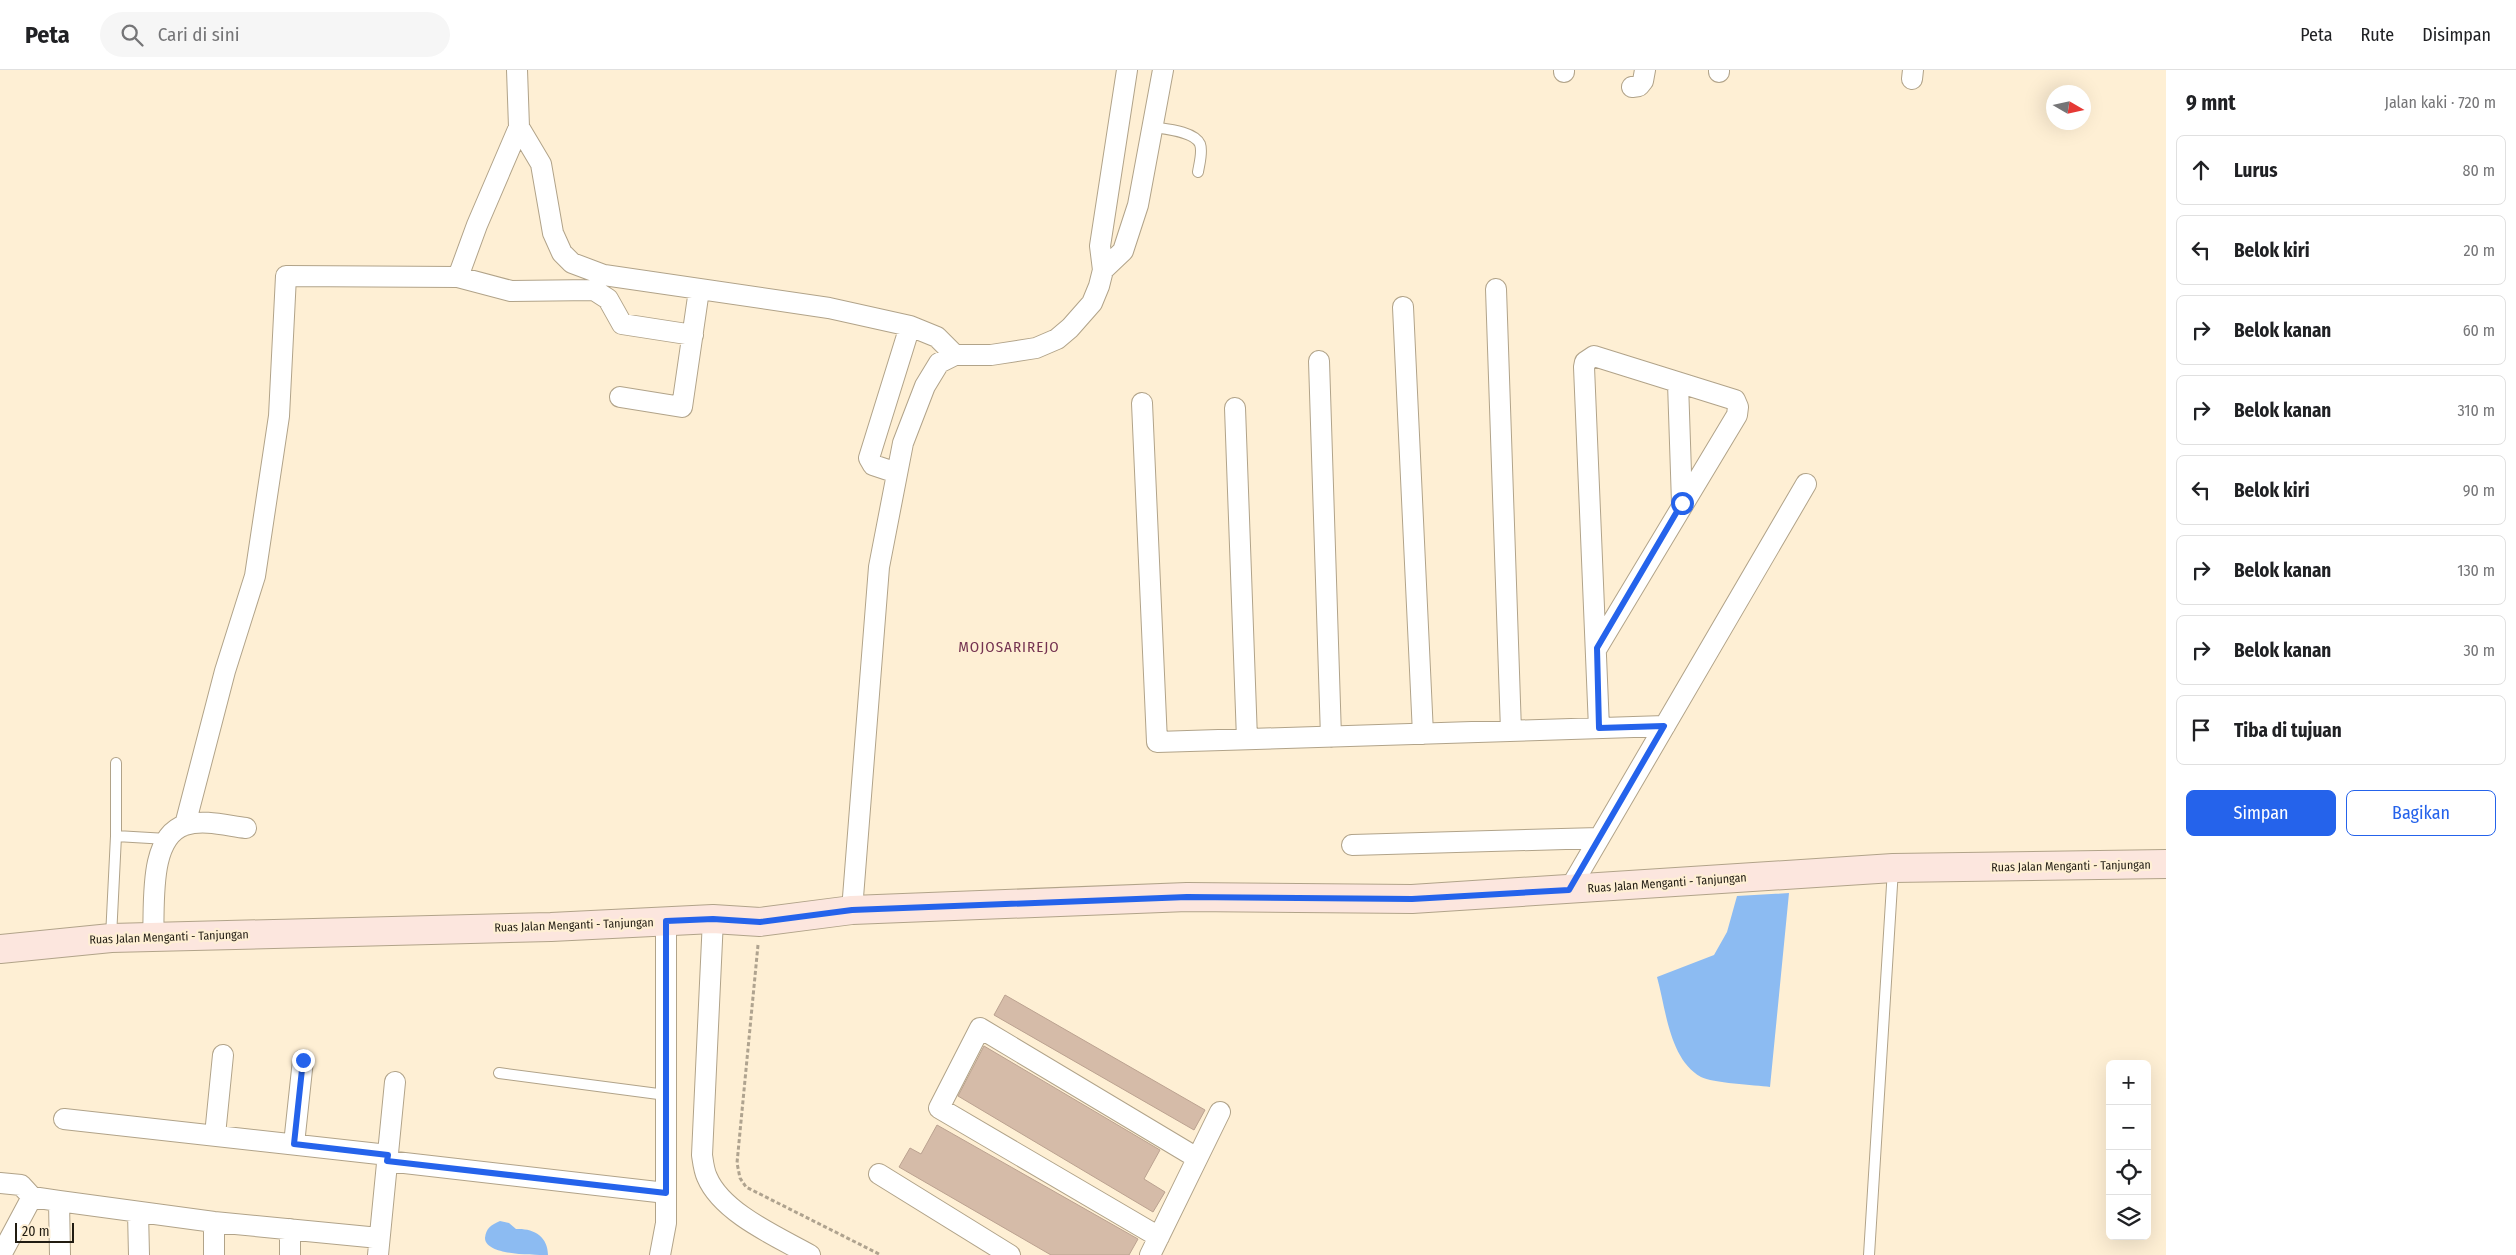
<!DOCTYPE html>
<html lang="id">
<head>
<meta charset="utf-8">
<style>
	:root { --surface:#fff; --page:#f6f6f6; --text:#202124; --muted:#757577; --line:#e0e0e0; --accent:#2563eb }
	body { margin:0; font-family:"Fira Sans Condensed",sans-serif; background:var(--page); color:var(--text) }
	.controls { position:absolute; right:15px; bottom:15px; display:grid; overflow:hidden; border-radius:8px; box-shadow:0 5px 20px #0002 }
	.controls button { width:45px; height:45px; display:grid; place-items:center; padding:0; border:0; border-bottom:1px solid var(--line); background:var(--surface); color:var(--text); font:25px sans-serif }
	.compass { position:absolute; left:2046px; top:15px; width:45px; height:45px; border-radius:50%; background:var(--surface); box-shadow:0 5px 20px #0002; rotate:99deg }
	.scale { position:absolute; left:15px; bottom:12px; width:59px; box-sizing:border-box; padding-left:5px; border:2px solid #211c12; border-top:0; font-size:14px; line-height:18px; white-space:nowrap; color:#211c12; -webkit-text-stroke:4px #feefd4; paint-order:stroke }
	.stop { position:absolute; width:15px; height:15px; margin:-11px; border:4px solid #2563eb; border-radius:50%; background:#fff }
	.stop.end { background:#2563eb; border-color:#fff; box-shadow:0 1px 5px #0008 }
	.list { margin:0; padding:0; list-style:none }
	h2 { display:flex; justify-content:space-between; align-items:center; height:65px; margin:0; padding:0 20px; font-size:21px }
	h2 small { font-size:16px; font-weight:400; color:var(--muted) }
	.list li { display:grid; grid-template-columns:32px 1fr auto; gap:15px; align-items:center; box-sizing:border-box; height:70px; margin:0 10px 10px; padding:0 10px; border:1px solid var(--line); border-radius:8px }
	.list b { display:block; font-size:19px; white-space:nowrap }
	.list em { font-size:16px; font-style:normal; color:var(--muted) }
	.actions { display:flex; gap:10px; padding:15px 20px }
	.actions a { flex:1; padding:11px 0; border:1px solid var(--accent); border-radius:8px; text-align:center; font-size:18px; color:var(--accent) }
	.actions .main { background:var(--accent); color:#fff }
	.icon { flex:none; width:28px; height:28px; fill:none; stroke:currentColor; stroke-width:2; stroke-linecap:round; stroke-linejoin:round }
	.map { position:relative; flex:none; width:2166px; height:1185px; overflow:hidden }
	header { display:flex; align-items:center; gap:30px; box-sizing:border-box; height:70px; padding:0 25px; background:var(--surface); border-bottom:1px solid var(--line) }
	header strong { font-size:24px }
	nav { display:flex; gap:28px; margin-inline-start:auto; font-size:18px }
	.search { width:350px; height:45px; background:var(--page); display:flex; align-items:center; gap:12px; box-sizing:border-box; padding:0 18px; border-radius:28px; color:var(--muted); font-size:19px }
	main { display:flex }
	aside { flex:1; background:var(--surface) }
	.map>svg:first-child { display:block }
	.water { fill:#8cbbf2 }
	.building { fill:#d5bba8; stroke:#bba290 }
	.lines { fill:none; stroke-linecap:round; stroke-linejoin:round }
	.lane-casing { stroke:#b1a389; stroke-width:12 }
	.street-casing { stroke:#b1a389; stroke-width:22 }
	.secondary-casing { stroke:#b1a389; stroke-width:30 }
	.path { stroke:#afa38f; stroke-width:3; stroke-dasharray:4 2.5; stroke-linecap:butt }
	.lane { stroke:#fff; stroke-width:10 }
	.street { stroke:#fff; stroke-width:20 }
	.secondary { stroke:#fce6de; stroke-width:28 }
	.route { stroke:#2563eb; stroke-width:6 }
	.labels { text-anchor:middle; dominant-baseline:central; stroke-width:4.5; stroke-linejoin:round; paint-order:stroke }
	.street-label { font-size:12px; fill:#211c12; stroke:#feefd4 }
	.quarter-label { font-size:15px; letter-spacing:1px; fill:#743250; stroke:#feefd4 }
</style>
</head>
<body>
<header>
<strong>Peta</strong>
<div class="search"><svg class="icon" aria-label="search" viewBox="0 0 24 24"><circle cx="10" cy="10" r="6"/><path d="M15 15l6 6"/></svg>Cari di sini</div>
<nav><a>Peta</a><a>Rute</a><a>Disimpan</a></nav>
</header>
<main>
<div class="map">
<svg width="2166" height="1185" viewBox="0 0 2166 1185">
	<rect width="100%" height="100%" fill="#feefd4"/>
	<path class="water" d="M1789,823l-19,194c-15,-2 -58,-4 -69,-10 -32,-18 -35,-68 -44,-100l57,-22 13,-23 10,-36z
		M500,1151l9,2 7,6c17,-1 32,7 32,26 -17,0 -63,0 -63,-17 1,-10 6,-13 15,-17z"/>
	<path class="building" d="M1005,925l200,115 -11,20 -200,-115z
		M984,976l176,104 -16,29 21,13 -12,20 -195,-116z
		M937,1055l201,114 -9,16h-78l-152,-88 11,-19 11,6z"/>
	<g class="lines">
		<g class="lane-casing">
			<path id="lane" d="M1153,57c12,2 41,4 47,17 3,8 -1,21 -2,28
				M116,766l51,3
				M111,867l5,-101v-73
				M499,1003l167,22
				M1869,1185l24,-386"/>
		</g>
		<g class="street-casing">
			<path id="street" d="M517,0l2,57 22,37 12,69 9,20 10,10 32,12 225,33 81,18 27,11 18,18
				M1564,2v-2
				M1719,2v-2
				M1912,9l1,-9
				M1632,17l7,-1 4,-5 2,-11
				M1103,200l20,-19 15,-46 25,-135
				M458,207l53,14 83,-1 14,9 14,25 71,11
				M1496,219l15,442
				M1403,237l20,427
				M1319,291l12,376
				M1678,313l4,120
				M620,327l62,10 17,-117
				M1142,333l15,339 508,-16
				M1235,338l12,331
				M897,403l-24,-8 -4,-7 41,-132
				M1597,578l140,-233 1,-8 -3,-7 -141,-44 -9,6 -1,5 15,361
				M185,755l40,-154 30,-95 24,-160 7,-140 172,1 19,-52 42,-98
				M1352,775l247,-7
				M1569,820l237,-406
				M852,840l27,-343 24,-124 22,-57 14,-23 16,-8h36l45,-7 21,-9 13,-11 22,-25 7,-17 4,-16 -3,-24 27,-176
				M713,849l-11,236c1,7 2,16 5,22 15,36 71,60 103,78
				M153,866c2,-31 -5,-99 32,-111 19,-6 43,1 61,3
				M64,1049l324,36
				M215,1065l8,-80
				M294,1074l9,-84
				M387,1091l279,32
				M879,1104l131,81
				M0,1113l21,2 11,12 27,4 155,21 165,16
				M59,1131l1,54
				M138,1142l1,43
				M1159,1167l-220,-129 41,-80 217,130
				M1,1185l31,-58
				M214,1185v-33
				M290,1185v-26
				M378,1185l17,-173
				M660,1185l6,-32v-302
				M1150,1185l70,-143"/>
		</g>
		<g class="secondary-casing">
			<path id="secondary" d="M0,879l111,-11 440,-11 162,-8 47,3 92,-12 335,-13 225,2 481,-31 273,-4"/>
		</g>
		<path class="path" d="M758,875l-21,218 3,15 6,9 135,68"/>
		<use href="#lane" class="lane"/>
		<use href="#street" class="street"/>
		<use href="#secondary" class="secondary"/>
	</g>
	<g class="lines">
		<path class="route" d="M303,990l-9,84 94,11 -1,6 279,32v-272l47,-2 47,3 92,-12 335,-13 225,2 157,-9 95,-164 -65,2 -2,-80 85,-145"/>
	</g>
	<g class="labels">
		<g class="street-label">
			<text transform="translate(2071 796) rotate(-1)">Ruas Jalan Menganti - Tanjungan</text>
			<text transform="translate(1667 813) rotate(-4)">Ruas Jalan Menganti - Tanjungan</text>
			<text transform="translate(574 855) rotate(-2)">Ruas Jalan Menganti - Tanjungan</text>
			<text transform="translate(169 867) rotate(-2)">Ruas Jalan Menganti - Tanjungan</text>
		</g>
		<g class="quarter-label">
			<text x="1009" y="577">MOJOSARIREJO</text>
		</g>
	</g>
</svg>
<div class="controls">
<button>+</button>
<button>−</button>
<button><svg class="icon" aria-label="locate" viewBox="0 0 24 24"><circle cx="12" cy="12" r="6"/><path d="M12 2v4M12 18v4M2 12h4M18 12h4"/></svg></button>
<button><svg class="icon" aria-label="layers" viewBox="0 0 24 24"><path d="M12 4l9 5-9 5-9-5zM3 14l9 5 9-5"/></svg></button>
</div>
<svg class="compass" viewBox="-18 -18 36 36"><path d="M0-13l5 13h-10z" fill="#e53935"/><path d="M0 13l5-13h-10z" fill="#757577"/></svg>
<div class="scale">20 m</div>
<div class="stop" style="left:1682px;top:433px"></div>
<div class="stop end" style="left:303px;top:990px"></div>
</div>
<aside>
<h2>9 mnt<small>Jalan kaki · 720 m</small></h2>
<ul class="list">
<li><svg class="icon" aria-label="ahead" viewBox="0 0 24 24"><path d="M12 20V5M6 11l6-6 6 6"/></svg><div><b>Lurus</b></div><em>80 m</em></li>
<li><svg class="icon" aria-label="left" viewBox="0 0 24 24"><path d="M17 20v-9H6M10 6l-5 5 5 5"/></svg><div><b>Belok kiri</b></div><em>20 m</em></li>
<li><svg class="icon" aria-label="right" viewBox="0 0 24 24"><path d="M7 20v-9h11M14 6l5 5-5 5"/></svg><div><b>Belok kanan</b></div><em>60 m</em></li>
<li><svg class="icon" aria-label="right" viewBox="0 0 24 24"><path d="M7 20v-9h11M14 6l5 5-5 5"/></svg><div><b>Belok kanan</b></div><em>310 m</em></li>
<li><svg class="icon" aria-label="left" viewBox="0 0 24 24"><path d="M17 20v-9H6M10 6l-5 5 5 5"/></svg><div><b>Belok kiri</b></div><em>90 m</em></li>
<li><svg class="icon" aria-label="right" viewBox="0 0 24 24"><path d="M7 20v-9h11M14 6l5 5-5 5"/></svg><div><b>Belok kanan</b></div><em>130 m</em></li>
<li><svg class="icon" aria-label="right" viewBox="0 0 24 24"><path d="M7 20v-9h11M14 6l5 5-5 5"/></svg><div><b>Belok kanan</b></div><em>30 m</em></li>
<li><svg class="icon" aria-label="arrive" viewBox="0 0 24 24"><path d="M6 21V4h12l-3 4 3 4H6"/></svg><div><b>Tiba di tujuan</b></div></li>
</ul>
<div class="actions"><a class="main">Simpan</a><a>Bagikan</a></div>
</aside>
</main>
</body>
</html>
